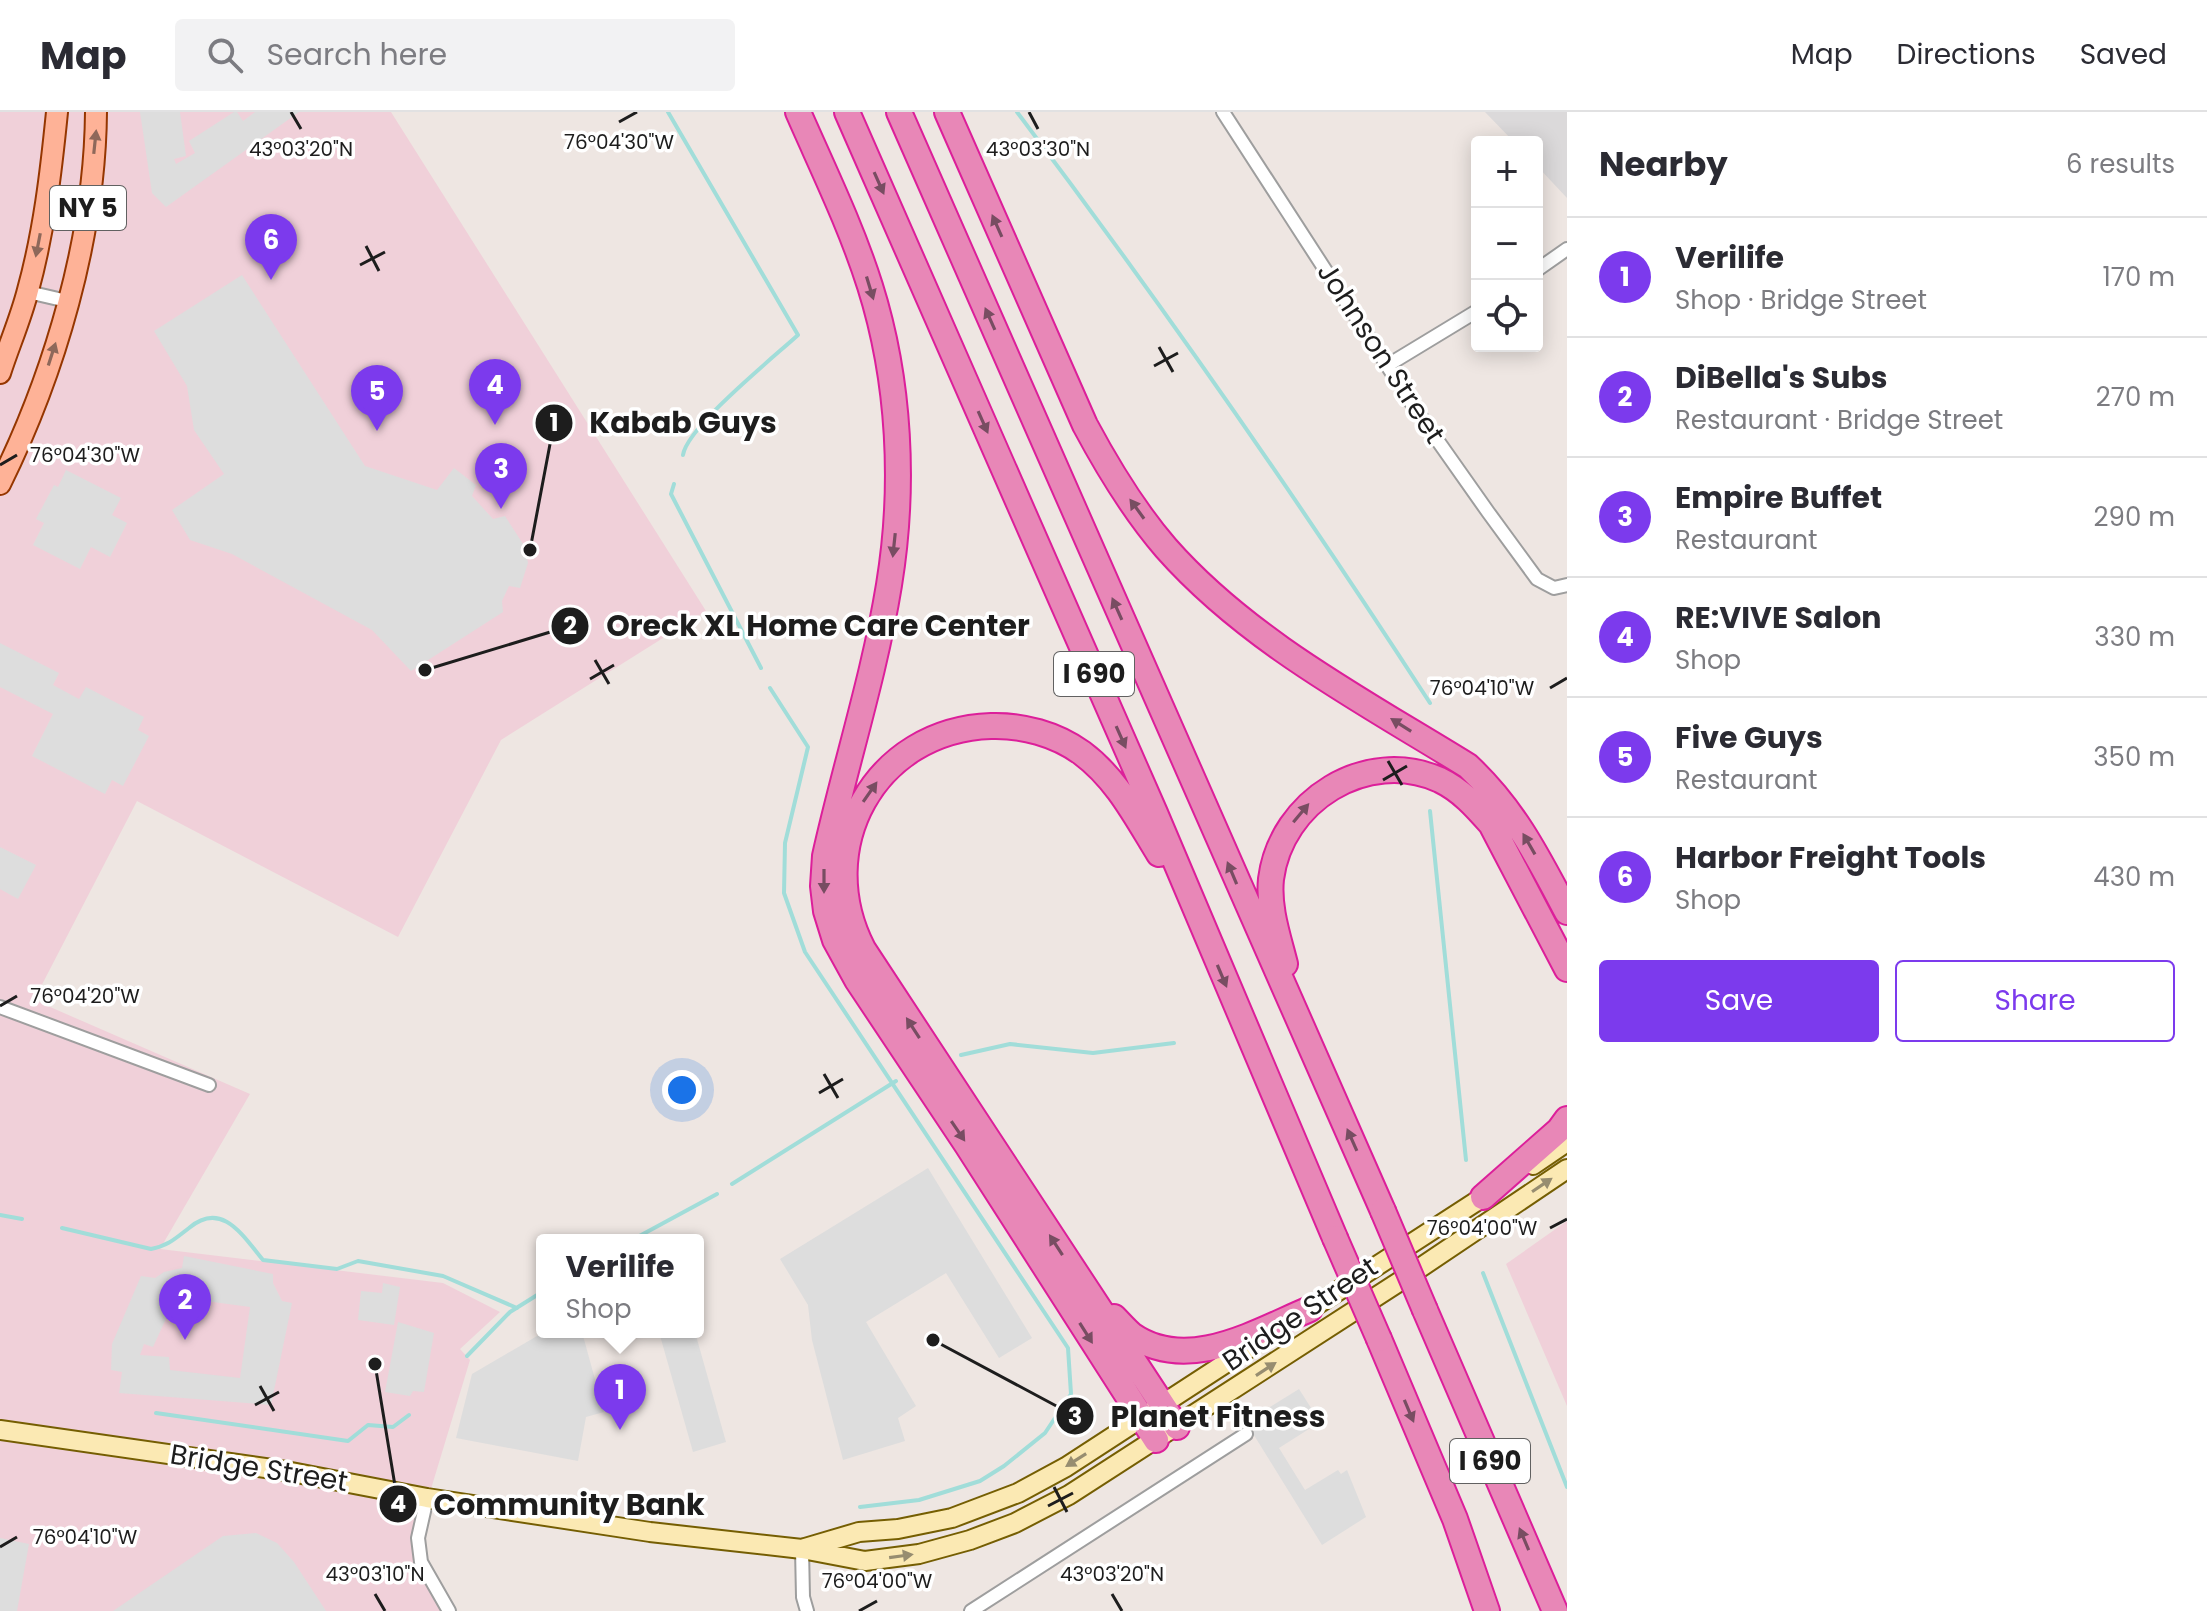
<!DOCTYPE html>
<html lang="en">
<head>
<meta charset="utf-8">
<style>
	:root { --surface:#fff; --page:#f2f2f3; --text:#2b2b33; --muted:#7c7c81; --line:#e1e1e2; --accent:#7c3aed }
	body { margin:0; font-family:Poppins,sans-serif; background:var(--page); color:var(--text) }
	.controls { position:absolute; right:24px; top:24px; display:grid; overflow:hidden; border-radius:8px; box-shadow:0 4px 20px #0003 }
	.controls button { width:72px; height:72px; display:grid; place-items:center; padding:0; border:0; border-bottom:2px solid var(--line); background:var(--surface); color:var(--text); font:40px sans-serif }
	.you { position:absolute; left:682px; top:978px; width:28px; height:28px; margin:-20px; border:6px solid #fff; border-radius:50%; background:#1a73e8; box-shadow:0 0 0 12px #1a73e833 }
	.badge { display:grid; place-items:center; width:52px; height:52px; border-radius:50%; background:var(--accent); color:#fff; font-size:26px; font-weight:700 }
	.pin { position:absolute; translate:-50% -66px; filter:drop-shadow(0 2px 4px #0008) }
	.pin::after { content:''; position:absolute; top:42px; width:28px; height:24px; background:inherit; clip-path:polygon(0 0,100% 0,50% 100%) }
	.popup { position:absolute; left:536px; top:1122px; width:168px; height:104px; box-sizing:border-box; display:grid; place-content:center; border-radius:8px; background:var(--surface); filter:drop-shadow(0 2px 6px #0005); font-size:26px; white-space:nowrap; color:var(--muted) }
	.popup b { font-size:30px; color:var(--text) }
	.popup::after { content:''; position:absolute; left:50%; top:100%; margin-left:-16px; border:16px solid transparent; border-top-color:var(--surface) }
	.list { margin:0; padding:0; list-style:none }
	h2 { display:flex; justify-content:space-between; align-items:center; height:104px; margin:0; padding:0 32px; font-size:34px }
	h2 small { font-size:26px; font-weight:400; color:var(--muted) }
	.list li { display:grid; grid-template-columns:52px 1fr auto; gap:24px; align-items:center; box-sizing:border-box; height:120px; padding:0 32px; border-top:2px solid var(--line) }
	.list b { display:block; font-size:30px; white-space:nowrap }
	.list p { margin:0; font-size:26px; white-space:nowrap; color:var(--muted) }
	.list em { font-size:26px; font-style:normal; color:var(--muted) }
	.actions { display:flex; gap:16px; padding:24px 32px }
	.actions a { flex:1; padding:18px 0; border:2px solid var(--accent); border-radius:8px; text-align:center; font-size:28px; color:var(--accent) }
	.actions .main { background:var(--accent); color:#fff }
	.icon { flex:none; width:44px; height:44px; fill:none; stroke:currentColor; stroke-width:2; stroke-linecap:round; stroke-linejoin:round }
	.map { position:relative; flex:none; width:1567px; height:1499px; overflow:hidden }
	header { display:flex; align-items:center; gap:48px; box-sizing:border-box; height:112px; padding:0 40px; background:var(--surface); border-bottom:2px solid var(--line) }
	header strong { font-size:38px }
	nav { display:flex; gap:44px; margin-inline-start:auto; font-size:28px }
	.search { width:560px; height:72px; background:var(--page); display:flex; align-items:center; gap:20px; box-sizing:border-box; padding:0 28px; border-radius:8px; color:var(--muted); font-size:30px }
	main { display:flex }
	aside { flex:1; background:var(--surface) }
	.map>svg:first-child { display:block }
	.residential { fill:#dbd9da }
	.commercial { fill:#f0d0d9 }
	.parking { fill:#ddd; fill-rule:evenodd }
	.lines { fill:none; stroke-linecap:round; stroke-linejoin:round }
	.stream { stroke:#a1ddd9; stroke-width:4 }
	.street-casing { stroke:#9e9e9e; stroke-width:16 }
	.secondary-casing { stroke:#755e02; stroke-width:22 }
	.primary-casing { stroke:#953600; stroke-width:24 }
	.highway-casing { stroke:#dc1f9a; stroke-width:28 }
	.street { stroke:#fff; stroke-width:12 }
	.secondary { stroke:#fbe9b3; stroke-width:18 }
	.primary { stroke:#feb297; stroke-width:20 }
	.highway { stroke:#e887b7; stroke-width:24 }
	.highway-bridge-casing { stroke:#dc1f9a; stroke-width:28; stroke-linecap:butt }
	.highway-bridge { stroke:#e887b7; stroke-width:24 }
	.oneway { fill:#8e685a }
	.oneway2 { fill:#784d62 }
	.oneway3 { fill:#978d70 }
	.ticks { fill:none; stroke:#1d1d1d; stroke-width:3 }
	.labels { text-anchor:middle; dominant-baseline:central; stroke-width:7; stroke-linejoin:round; paint-order:stroke }
	.shield { fill:#fff; stroke:#616161; stroke-width:2 }
	.shield-label { font-size:26px; font-weight:bold; fill:#1d1d1d }
	.street-label { font-size:28px; fill:#1d1d1d; stroke:#fff }
	.ticks-label { font-size:20px; text-anchor:middle; fill:#1d1d1d; stroke:#fff; stroke-width:7; stroke-linejoin:round; paint-order:stroke }
	.leader { fill:none; stroke:#1d1d1d; stroke-width:3 }
	.callout-dot { fill:#1d1d1d; stroke:#fff; stroke-width:3 }
	.mark-label { font-size:24px; text-anchor:middle; font-weight:bold; fill:#fff }
	.callout-label { font-size:30px; text-anchor:middle; font-weight:bold; fill:#1d1d1d; stroke:#fff; stroke-width:7; stroke-linejoin:round; paint-order:stroke }
</style>
</head>
<body>
<header>
<strong>Map</strong>
<div class="search"><svg class="icon" aria-label="search" viewBox="0 0 24 24"><circle cx="10" cy="10" r="6"/><path d="M15 15l6 6"/></svg>Search here</div>
<nav><a>Map</a><a>Directions</a><a>Saved</a></nav>
</header>
<main>
<div class="map">
<svg width="1567" height="1499" viewBox="0 0 1567 1499">
	<rect width="100%" height="100%" fill="#eee6e2"/>
	<path class="residential" d="M1485,0h82v86l-30,-32v-24h-23z"/>
	<path class="commercial" d="M0,0h391l315,499 -205,129 -103,197 -261,-136 -103,199 216,94 -90,155 283,34 57,29 -40,37 10,11 -46,152 -3,50 28,49h-449z
		M1567,1109v185l-61,-142z"/>
	<path class="parking" d="M140,0h40l6,44 -12,3 2,5 19,-11 -6,-12 45,-29h3l6,9 12,-9h44l-133,95 -14,-14z
		M242,163l123,191 72,24 17,-22 22,17 -4,11 21,23 12,-3 20,31 3,16 -8,25 -11,-2 -7,15 1,11 -92,59 -39,-41 -140,-76 -42,-14 -18,-30 52,-36 -30,-44 -7,-44 -33,-55z
		M66,358l55,28 -9,17 15,8 -17,34 -19,-10 -11,22 -47,-24 11,-22 -8,-4 18,-34 4,2z
		M0,531l59,30 -6,12 26,14 7,-12 58,30 -6,13 11,6 -26,50 -11,-6 -7,14 -73,-38 21,-42 -53,-27z
		M0,735l36,18 -18,34 -18,-10z
		M928,1056l104,170 -33,20 -53,-85 -80,49 50,84 -18,12 7,23 -62,19 -31,-120 -4,-35 -28,-46z
		M184,1144l89,18v9l9,18 10,2 -21,102 -152,-12 3,-21 -11,-2 1,-26 29,-68 14,2 9,-6 18,-4zM176,1185l74,10 -10,71 -70,-8 -1,-13 -29,-2 4,-11 9,3z
		M383,1171l17,4 -6,38 -36,-5 3,-29 21,2z
		M398,1210l36,11 -10,59 -11,-1 -3,5 -25,-4z
		M544,1220h38l22,80 -18,5 -8,44 -122,-23 16,-64z
		M659,1220h36l31,110 -33,10z
		M1299,1277l21,33 -41,26 26,42 33,-20 3,4 6,-4 19,47 -44,28 -70,-113 11,-7 -6,-10z
		M256,1421l21,10 17,19 32,49h-213l110,-75z
		M0,1426l29,6 -12,67h-17z"/>
	<g class="lines">
		<path class="stream" d="M668,0l130,223c-24,22 -111,92 -115,120
			M1017,0c145,192 282,389 413,591
			M674,372l-3,10 90,174
			M770,576l38,59 -23,96 -1,50 21,59 263,396 3,46 -26,39 -41,33 -24,15 -61,19 -59,7
			M1430,699l36,349
			M961,943l49,-11 83,9 81,-10
			M732,1072l164,-103
			M0,1103l22,4
			M62,1116l89,21c17,-3 25,-11 38,-21 33,-28 54,8 74,32l74,9 21,-8 85,15 74,32
			M632,1128l85,-46
			M1483,1161l84,214
			M467,1244l43,-44 32,-20
			M156,1301l192,28 20,-16 25,2 16,-12"/>
		<g class="street-casing">
			<path id="street" d="M1223,0l191,295 74,105 49,67 17,9 13,-3
				M1537,158l30,-21
				M28,180l39,9
				M1388,253l89,-54
				M0,895l209,78
				M427,1386l-9,40 3,24 28,49
				M802,1437l1,48 4,14
				M971,1499l275,-177"/>
		</g>
		<g class="secondary-casing">
			<path id="secondary" d="M1533,1053l34,-23
				M1301,1203l193,-125
				M0,1318l286,41 141,27 223,34 152,17 63,12 54,-7 51,-14 45,-17 54,-28 333,-215 165,-111
				M805,1436l54,-16 39,-3 54,-11 66,-25 48,-26 203,-132"/>
		</g>
		<g class="primary-casing">
			<path id="primary" d="M0,261c9,-28 21,-55 28,-83 16,-58 23,-118 29,-178
				M0,372c55,-111 95,-247 96,-372"/>
		</g>
		<g class="highway-casing">
			<path id="highway" d="M798,0c25,57 53,114 72,174 30,95 35,201 19,299 -15,92 -44,181 -64,271l-2,30 3,25 9,29 22,40 110,165 189,295
				M847,0l308,701 180,425
				M899,0l484,1099
				M947,0l138,313c23,43 49,86 81,123 82,93 197,153 302,218 46,43 70,91 99,146
				M1159,742c-23,-37 -42,-75 -77,-101 -26,-19 -60,-28 -91,-27 -117,4 -180,122 -128,223l314,478
				M1285,852c-7,-28 -17,-56 -14,-85 10,-78 95,-132 169,-99 21,10 36,27 51,44l76,145
				M1483,1085l76,-67 8,-11
				M1425,1198l130,301
				M1114,1205c6,6 12,13 18,18 56,39 125,-4 178,-26
				M1379,1227l76,180 32,92"/>
		</g>
		<use href="#street" class="street"/>
		<use href="#secondary" class="secondary"/>
		<use href="#primary" class="primary"/>
		<use href="#highway" class="highway"/>
		<g class="highway-bridge-casing">
			<path id="highway-bridge" d="M1383,1099l42,99
				M1335,1126l44,101"/>
		</g>
		<use href="#highway-bridge" class="highway-bridge"/>
	</g>
	<defs><path id="oneway-solid" d="M-6-.8H1V-3.2L6.5 0L1 3.2V.8H-6Z" transform="scale(2)"/></defs>
	<g class="oneway">
		<use href="#oneway-solid" transform="translate(95 30) rotate(-84)"/>
		<use href="#oneway-solid" transform="translate(38 133) rotate(101)"/>
		<use href="#oneway-solid" transform="translate(52 242) rotate(-72)"/>
	</g>
	<g class="oneway2">
		<use href="#oneway-solid" transform="translate(879 71) rotate(66)"/>
		<use href="#oneway-solid" transform="translate(997 114) rotate(-114)"/>
		<use href="#oneway-solid" transform="translate(870 176) rotate(73)"/>
		<use href="#oneway-solid" transform="translate(990 207) rotate(-114)"/>
		<use href="#oneway-solid" transform="translate(983 310) rotate(66)"/>
		<use href="#oneway-solid" transform="translate(1137 397) rotate(-126)"/>
		<use href="#oneway-solid" transform="translate(894 433) rotate(96)"/>
		<use href="#oneway-solid" transform="translate(1117 497) rotate(-114)"/>
		<use href="#oneway-solid" transform="translate(1401 613) rotate(-148)"/>
		<use href="#oneway-solid" transform="translate(1121 625) rotate(66)"/>
		<use href="#oneway-solid" transform="translate(870 680) rotate(-55)"/>
		<use href="#oneway-solid" transform="translate(1301 701) rotate(-50)"/>
		<use href="#oneway-solid" transform="translate(1529 732) rotate(-120)"/>
		<use href="#oneway-solid" transform="translate(1232 761) rotate(-113)"/>
		<use href="#oneway-solid" transform="translate(824 769) rotate(90)"/>
		<use href="#oneway-solid" transform="translate(1222 864) rotate(67)"/>
		<use href="#oneway-solid" transform="translate(913 916) rotate(-123)"/>
		<use href="#oneway-solid" transform="translate(958 1019) rotate(56)"/>
		<use href="#oneway-solid" transform="translate(1352 1028) rotate(-114)"/>
		<use href="#oneway-solid" transform="translate(1056 1133) rotate(-123)"/>
		<use href="#oneway-solid" transform="translate(1086 1221) rotate(58)"/>
		<use href="#oneway-solid" transform="translate(1409 1299) rotate(67)"/>
		<use href="#oneway-solid" transform="translate(1524 1427) rotate(-113)"/>
	</g>
	<g class="oneway3">
		<use href="#oneway-solid" transform="translate(1542 1073) rotate(-34)"/>
		<use href="#oneway-solid" transform="translate(1266 1257) rotate(-33)"/>
		<use href="#oneway-solid" transform="translate(1076 1348) rotate(148)"/>
		<use href="#oneway-solid" transform="translate(901 1444) rotate(-8)"/>
	</g>
	<path class="ticks" d="M291,0l10,17M1029,0l9,17M619,10l18,-10M366,134l13,25M360,153l25,-13M1159,235l14,25M1154,254l24,-13M0,353l17,-10M595,548l14,24M590,567l24,-14M1550,576l17,-10M1388,649l14,24M1383,668l24,-14M0,894l17,-10M824,962l14,24M819,981l24,-14M1550,1116l17,-9M260,1274l14,25M255,1293l24,-13M1054,1375l13,25M1048,1394l25,-13M0,1435l17,-10M375,1482l10,17M1112,1482l10,17M859,1499l18,-10"/>
	<g class="labels">
		<g class="shield">
			<rect x="50" y="74" width="76" height="44" rx="6"/>
			<rect x="1054" y="540" width="80" height="44" rx="6"/>
			<rect x="1450" y="1327" width="80" height="44" rx="6"/>
		</g>
		<g class="shield-label">
			<text x="88" y="96">NY 5</text>
			<text x="1094" y="562">I 690</text>
			<text x="1490" y="1349">I 690</text>
		</g>
		<g class="street-label">
			<text transform="translate(1381 241) rotate(57)">Johnson Street</text>
			<text transform="translate(1300 1202) rotate(-34)">Bridge Street</text>
			<text transform="translate(259 1356) rotate(9)">Bridge Street</text>
		</g>
	</g>
	<g class="ticks-label">
		<text x="619" y="37">76°04'30"W</text>
		<text x="301" y="44">43°03'20"N</text>
		<text x="1038" y="44">43°03'30"N</text>
		<text x="85" y="350">76°04'30"W</text>
		<text x="1482" y="583">76°04'10"W</text>
		<text x="85" y="891">76°04'20"W</text>
		<text x="1482" y="1123">76°04'00"W</text>
		<text x="85" y="1432">76°04'10"W</text>
		<text x="375" y="1469">43°03'10"N</text>
		<text x="1112" y="1469">43°03'20"N</text>
		<text x="877" y="1476">76°04'00"W</text>
	</g>
	<path class="leader" d="M530 438L554 311M425 558L570 514M933 1228L1075 1304M375 1252L398 1392"/>
	<g class="callout-dot">
		<circle cx="530" cy="438" r="8"/>
		<circle cx="425" cy="558" r="8"/>
		<circle cx="933" cy="1228" r="8"/>
		<circle cx="375" cy="1252" r="8"/>
		<circle cx="554" cy="311" r="20"/>
		<circle cx="570" cy="514" r="20"/>
		<circle cx="1075" cy="1304" r="20"/>
		<circle cx="398" cy="1392" r="20"/>
	</g>
	<g class="mark-label">
		<text x="554" y="319">1</text>
		<text x="570" y="522">2</text>
		<text x="1075" y="1313">3</text>
		<text x="398" y="1400">4</text>
	</g>
	<g class="callout-label">
		<text x="683" y="321">Kabab Guys</text>
		<text x="818" y="524">Oreck XL Home Care Center</text>
		<text x="1218" y="1315">Planet Fitness</text>
		<text x="569" y="1403">Community Bank</text>
	</g>
</svg>
<div class="controls">
<button>+</button>
<button>−</button>
<button><svg class="icon" aria-label="locate" viewBox="0 0 24 24"><circle cx="12" cy="12" r="6"/><path d="M12 2v4M12 18v4M2 12h4M18 12h4"/></svg></button>
</div>
<div class="you"></div>
<div class="pin badge" style="left:620px;top:1318px">1</div>
<div class="popup"><b>Verilife</b>Shop</div>
<div class="pin badge" style="left:185px;top:1228px">2</div>
<div class="pin badge" style="left:501px;top:397px">3</div>
<div class="pin badge" style="left:495px;top:313px">4</div>
<div class="pin badge" style="left:377px;top:319px">5</div>
<div class="pin badge" style="left:271px;top:168px">6</div>
</div>
<aside>
<h2>Nearby<small>6 results</small></h2>
<ul class="list">
<li><span class="badge">1</span><div><b>Verilife</b><p>Shop · Bridge Street</p></div><em>170 m</em></li>
<li><span class="badge">2</span><div><b>DiBella's Subs</b><p>Restaurant · Bridge Street</p></div><em>270 m</em></li>
<li><span class="badge">3</span><div><b>Empire Buffet</b><p>Restaurant</p></div><em>290 m</em></li>
<li><span class="badge">4</span><div><b>RE:VIVE Salon</b><p>Shop</p></div><em>330 m</em></li>
<li><span class="badge">5</span><div><b>Five Guys</b><p>Restaurant</p></div><em>350 m</em></li>
<li><span class="badge">6</span><div><b>Harbor Freight Tools</b><p>Shop</p></div><em>430 m</em></li>
</ul>
<div class="actions"><a class="main">Save</a><a>Share</a></div>
</aside>
</main>
</body>
</html>
